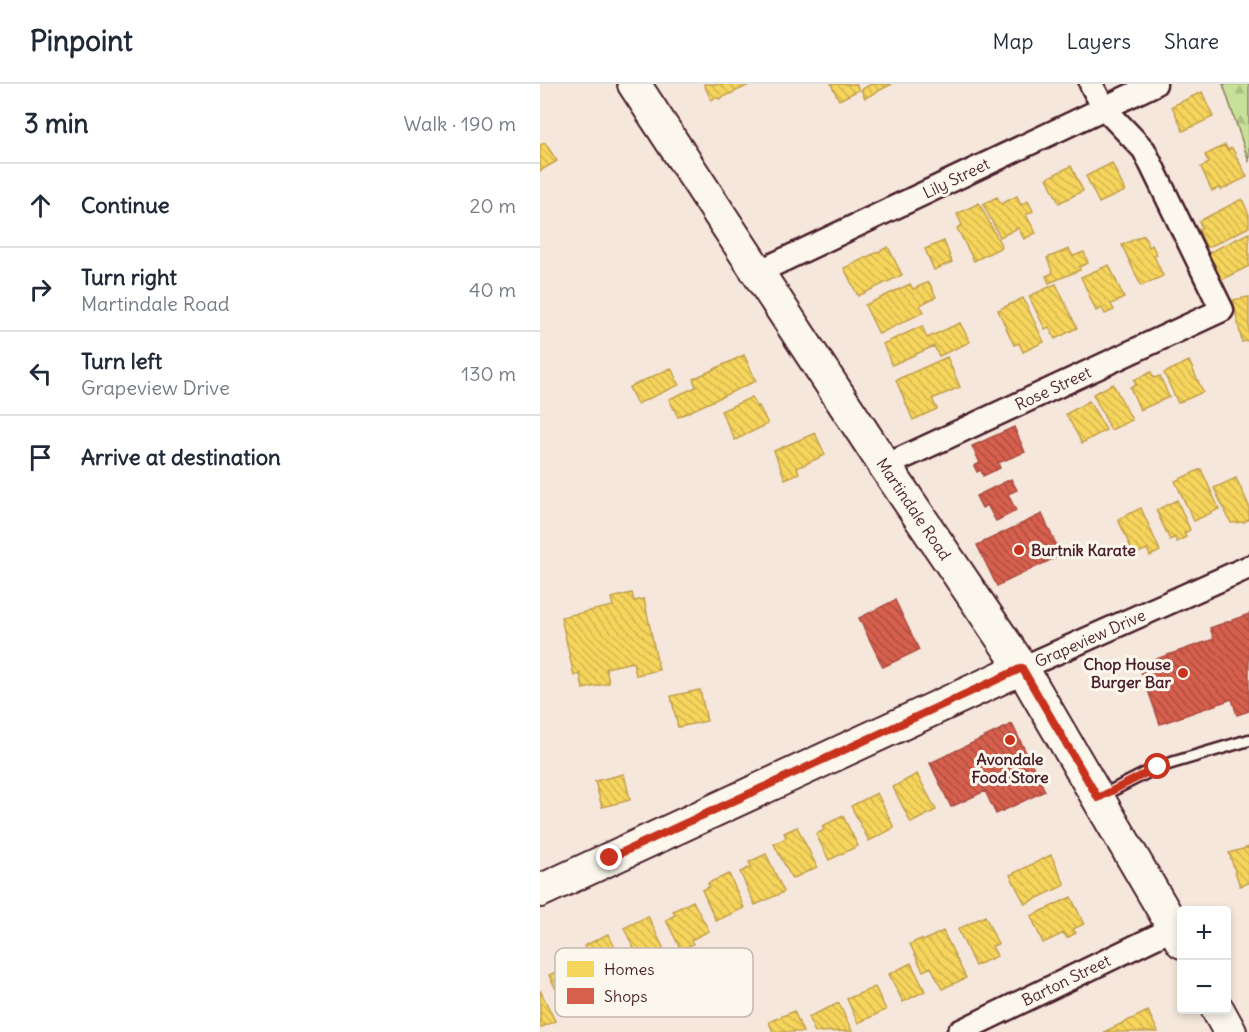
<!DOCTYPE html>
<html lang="en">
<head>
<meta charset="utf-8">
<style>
	:root { --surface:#fff; --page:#f6f6f7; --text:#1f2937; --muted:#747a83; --line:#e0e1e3 }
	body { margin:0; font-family:Delius,sans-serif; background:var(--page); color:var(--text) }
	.controls { position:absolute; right:18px; bottom:18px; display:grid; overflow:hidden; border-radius:6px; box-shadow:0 3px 9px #0003 }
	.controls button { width:54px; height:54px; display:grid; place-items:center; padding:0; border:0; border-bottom:2px solid var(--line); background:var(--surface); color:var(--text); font:30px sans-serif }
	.stop { position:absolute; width:18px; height:18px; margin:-14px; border:4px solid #c8321e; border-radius:50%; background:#fff }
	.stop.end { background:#c8321e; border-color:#fff; box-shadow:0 2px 6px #0008 }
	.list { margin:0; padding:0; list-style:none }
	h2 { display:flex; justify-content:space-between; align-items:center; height:78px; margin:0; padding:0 24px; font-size:26px }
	h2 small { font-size:20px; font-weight:400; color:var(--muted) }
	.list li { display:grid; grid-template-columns:39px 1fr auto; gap:18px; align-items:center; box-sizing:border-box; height:84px; padding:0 24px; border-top:2px solid var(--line) }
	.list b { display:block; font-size:22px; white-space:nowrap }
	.list p { margin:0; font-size:20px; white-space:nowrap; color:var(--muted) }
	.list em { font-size:20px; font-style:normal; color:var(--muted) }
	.icon { flex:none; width:33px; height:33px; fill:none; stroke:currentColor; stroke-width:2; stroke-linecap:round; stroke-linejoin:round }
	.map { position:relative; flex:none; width:709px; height:948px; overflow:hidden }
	header { display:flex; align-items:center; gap:36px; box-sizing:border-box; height:84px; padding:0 30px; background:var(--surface); border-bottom:2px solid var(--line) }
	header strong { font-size:28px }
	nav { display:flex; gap:33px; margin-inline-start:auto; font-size:21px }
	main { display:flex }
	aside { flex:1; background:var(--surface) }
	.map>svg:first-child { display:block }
	.forest { fill:url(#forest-firs); stroke:#888062; stroke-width:1.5 }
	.homes { fill:url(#homes-back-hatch); stroke:#c29e4d; stroke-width:1.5 }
	.shops { fill:url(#shops-back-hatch); stroke:#ac4c43; stroke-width:1.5 }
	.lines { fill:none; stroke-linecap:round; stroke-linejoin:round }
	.lane-casing { stroke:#4a1f2b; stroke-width:15 }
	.street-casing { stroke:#4a1f2b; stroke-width:27 }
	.secondary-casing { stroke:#4a1f2b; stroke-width:36 }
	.lane { stroke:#fbf7ec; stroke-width:10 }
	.street { stroke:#fbf7ec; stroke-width:22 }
	.secondary { stroke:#fbf7ec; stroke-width:32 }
	.route { stroke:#c8321e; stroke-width:8 }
	.poi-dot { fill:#c8321e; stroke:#fbf7ec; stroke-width:2 }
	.labels { text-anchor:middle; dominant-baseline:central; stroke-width:6; stroke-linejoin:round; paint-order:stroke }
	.street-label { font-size:16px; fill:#4a1f2b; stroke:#fbf7ec }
	.poi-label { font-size:16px; font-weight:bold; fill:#4a1f2b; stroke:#fbf7ec; text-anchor:start }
	.key { fill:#fbf7ec; stroke:#c6b6b2; stroke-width:1.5 }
	.key-label { font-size:16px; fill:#4a1f2b }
</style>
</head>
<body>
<header>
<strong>Pinpoint</strong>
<nav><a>Map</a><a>Layers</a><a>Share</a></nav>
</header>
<main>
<aside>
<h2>3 min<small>Walk · 190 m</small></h2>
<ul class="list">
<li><svg class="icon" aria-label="ahead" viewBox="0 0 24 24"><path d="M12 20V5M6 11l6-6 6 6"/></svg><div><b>Continue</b></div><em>20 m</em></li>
<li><svg class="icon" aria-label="right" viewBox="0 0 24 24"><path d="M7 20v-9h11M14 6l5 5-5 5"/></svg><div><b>Turn right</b><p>Martindale Road</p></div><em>40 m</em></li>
<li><svg class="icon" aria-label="left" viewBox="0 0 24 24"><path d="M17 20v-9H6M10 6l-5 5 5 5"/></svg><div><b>Turn left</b><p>Grapeview Drive</p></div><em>130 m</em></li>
<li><svg class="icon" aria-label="arrive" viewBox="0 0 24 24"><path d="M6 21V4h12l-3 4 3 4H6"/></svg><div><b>Arrive at destination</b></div></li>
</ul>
</aside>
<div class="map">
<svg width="709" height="948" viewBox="0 0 709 948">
	<defs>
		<pattern id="forest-firs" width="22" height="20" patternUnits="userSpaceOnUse" patternTransform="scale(1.5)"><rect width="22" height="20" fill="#c7e198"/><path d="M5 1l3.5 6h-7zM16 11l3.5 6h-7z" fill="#acc183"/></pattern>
		<pattern id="homes-back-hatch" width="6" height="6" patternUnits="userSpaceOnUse" patternTransform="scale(1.5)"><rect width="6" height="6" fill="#f6d55c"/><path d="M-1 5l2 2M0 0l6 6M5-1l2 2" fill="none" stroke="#d4b650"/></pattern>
		<pattern id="shops-back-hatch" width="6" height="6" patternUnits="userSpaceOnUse" patternTransform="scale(1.5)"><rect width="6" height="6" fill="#d6604d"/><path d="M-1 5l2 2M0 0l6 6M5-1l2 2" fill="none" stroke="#b04f40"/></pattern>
	</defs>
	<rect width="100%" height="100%" fill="#f5e7db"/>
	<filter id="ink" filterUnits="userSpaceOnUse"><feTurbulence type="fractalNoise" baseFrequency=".0167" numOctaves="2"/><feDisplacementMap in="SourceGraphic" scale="12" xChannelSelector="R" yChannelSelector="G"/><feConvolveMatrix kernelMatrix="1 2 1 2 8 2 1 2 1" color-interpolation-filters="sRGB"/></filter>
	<g filter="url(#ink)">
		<path class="forest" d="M683,0h26v78z"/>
		<path class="homes" d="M164,0h47l-32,15 -2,-2 -6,3z
			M291,0h25l3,6 -20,10z
			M331,0h21l-27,14 -4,-8z
			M662,8l11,25 -30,14 -11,-25z
			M5,59l12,18 -17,10v-26z
			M685,61l3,5 4,-2 15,29 -26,13 -1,-3 -8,4 -11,-24 8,-4 -4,-8z
			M572,79l13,28 -26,12 -13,-27z
			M531,82l12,25 -24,12 -12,-25z
			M477,112l4,9 7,-4 5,10 -7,4 10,18 -12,6 -6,-11 -18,9 -17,-33 14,-7 4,7z
			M702,115l7,16v12l-42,21 -9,-19 4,-1 -3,-7z
			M439,119l23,44 -28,14 -17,-33 5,-3 -5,-11z
			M709,149v33l-28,14 -13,-27z
			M604,151l5,12 3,-2 5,10 -3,1 9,20 -22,10 -19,-41z
			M404,157l8,21 -18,8 -9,-21z
			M348,163l14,28 -44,21 -14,-28z
			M529,165l4,7 11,-4 4,11 -9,4 1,3 -31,13 -3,-7 7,-3 -6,-15z
			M569,181l15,33 -13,6 3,6 -9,4 -3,-6 -6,3 -15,-34z
			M389,198l7,15 -16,8 4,7 -45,22 -14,-29 45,-21 3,5z
			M516,200l21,44 -22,11 -6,-12 -4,2 -16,-33z
			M709,213v43l-7,2 -9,-42z
			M483,214l21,44 -21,10 -4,-9 -5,2 -16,-35z
			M420,239l10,19 -31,14 -5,-10 -42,19 -9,-21 39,-18 5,12z
			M204,271l12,26 -78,36 -9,-18 27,-12 -3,-8z
			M407,273l13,30 -28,12 5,10 -24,11 -17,-40z
			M649,277l14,31 -25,11 -14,-30z
			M131,284l8,17 -42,19 -8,-17z
			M611,288l3,6 6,-2 9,21 -29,13 -10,-23 6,-2 -2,-5z
			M573,300l19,36 -21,10 -18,-36z
			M212,313l5,10 2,-1 9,18 -33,16 -14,-29z
			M549,317l17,29 -24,13 -16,-29z
			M275,349l10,22 -28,13 2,5 -14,6 -11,-28z
			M661,385l18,40 -25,12 -19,-40z
			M696,394l13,28v13l-5,3 -13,1 -17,-35z
			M637,416l13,30 -6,3 2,4 -9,5 -2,-5 -5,3 -14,-30z
			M601,424l19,43 -10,5 -3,-7 -13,6 -16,-36z
			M92,509l2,8 10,-2 15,71 -23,5 -3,-13 -27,6 3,15 -26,6 -3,-15 -6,2 -13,-59 52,-11 -2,-8z
			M160,606l7,31 -29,6 -7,-31z
			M84,690l6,26 -28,7 -7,-26z
			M377,690l19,36 -25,13 -18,-36z
			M337,709l17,35 -25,13 -18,-35z
			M303,732l15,30 -29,14 -13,-26 8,-4 -2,-4z
			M257,743l20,40 -25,12 -18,-35 12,-6 -2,-5z
			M709,763v36l-9,3 -11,-33z
			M226,770l18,38 -29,13 -15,-33 11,-5 -2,-5z
			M511,771l14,30 -40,19 -15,-29z
			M189,790l15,34 -28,13 -14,-31 7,-3 -1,-4z
			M531,813l13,27 -11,5 3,4 -9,5 -3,-5 -21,10 -12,-27z
			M153,817l16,30 -18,9 2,4 -12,6 -15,-30 9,-5 -2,-4z
			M108,832l17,36 -10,5 4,8 -14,6 -21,-43z
			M445,832l13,28 -6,2 5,10 -22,10 -17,-37z
			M403,847l23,47 -24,11 -11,-22 -8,4 -13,-27 11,-5 2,2z
			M68,850l18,35 -24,12 -18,-35z
			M36,871l16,31 -30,15 -13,-26 11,-5 -3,-6z
			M371,879l14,28 -22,11 -14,-28z
			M335,903l11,23 -28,13 -11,-24z
			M0,906l15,31 -15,7z
			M299,919l13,28 -37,1 -7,-15z
			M254,927l9,21h-30l-4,-10z
			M608,927l10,21h-54z"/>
		<path class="shops" d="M474,343l11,25 -27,11 2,5 -17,8 -2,-6 -4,2 -3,-6 6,-3 -8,-17z
			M471,395l6,11 -9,4 8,17 -20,10 -9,-16 -5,3 -6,-12z
			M502,430l19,41 -64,31 -20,-41z
			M355,516l24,50 -36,17 -24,-49z
			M709,530v97l-12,4 -5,-16 -72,25 -21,-59 75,-26 -4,-11z
			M472,640l33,67 -49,23 -11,-23 -34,16 -21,-44z"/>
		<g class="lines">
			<g class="lane-casing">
				<path id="lane" d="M561,712l57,-29 91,-27"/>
			</g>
			<g class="street-casing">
				<path id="street" d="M218,188l397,-188
					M345,382l337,-156 -78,-160 -41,-43 -12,-23
					M482,584l227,-101
					M419,948l215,-104"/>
			</g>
			<g class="secondary-casing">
				<path id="secondary" d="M94,0l251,382 137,202 160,274
					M0,807l482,-223
					M678,926l12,22"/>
			</g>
			<use href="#lane" class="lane"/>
			<use href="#street" class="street"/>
			<use href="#secondary" class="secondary"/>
		</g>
	</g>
	<g class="lines" filter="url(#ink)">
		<path class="route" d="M70,774l412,-190 76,130 60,-31"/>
	</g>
	<g class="poi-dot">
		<circle cx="479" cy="466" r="6"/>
		<circle cx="643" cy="589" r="6"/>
		<circle cx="470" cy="656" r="6"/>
	</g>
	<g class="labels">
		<g class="street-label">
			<text transform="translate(416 94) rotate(-26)">Lily Street</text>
			<text transform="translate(513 304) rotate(-25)">Rose Street</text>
			<text transform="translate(374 425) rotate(56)">Martindale Road</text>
			<text transform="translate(550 554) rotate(-24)">Grapeview Drive</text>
			<text transform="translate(526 896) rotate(-26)">Barton Street</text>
		</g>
		<g class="poi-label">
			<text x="491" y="466">Burtnik Karate</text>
			<text x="631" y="580" text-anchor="end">Chop House<tspan x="631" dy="18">Burger Bar</tspan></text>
			<text x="470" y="675" text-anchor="middle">Avondale<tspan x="470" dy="18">Food Store</tspan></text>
		</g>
	</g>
	<rect x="15" y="864" width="198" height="69" rx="9" class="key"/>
	<rect x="27" y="877" width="27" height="16" fill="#f6d55c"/>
	<rect x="27" y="904" width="27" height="16" fill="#d6604d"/>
	<g class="key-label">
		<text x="64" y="891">Homes</text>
		<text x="64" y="918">Shops</text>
	</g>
</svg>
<div class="controls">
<button>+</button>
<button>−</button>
</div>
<div class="stop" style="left:618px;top:683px"></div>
<div class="stop end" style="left:70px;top:774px"></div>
</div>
</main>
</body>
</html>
